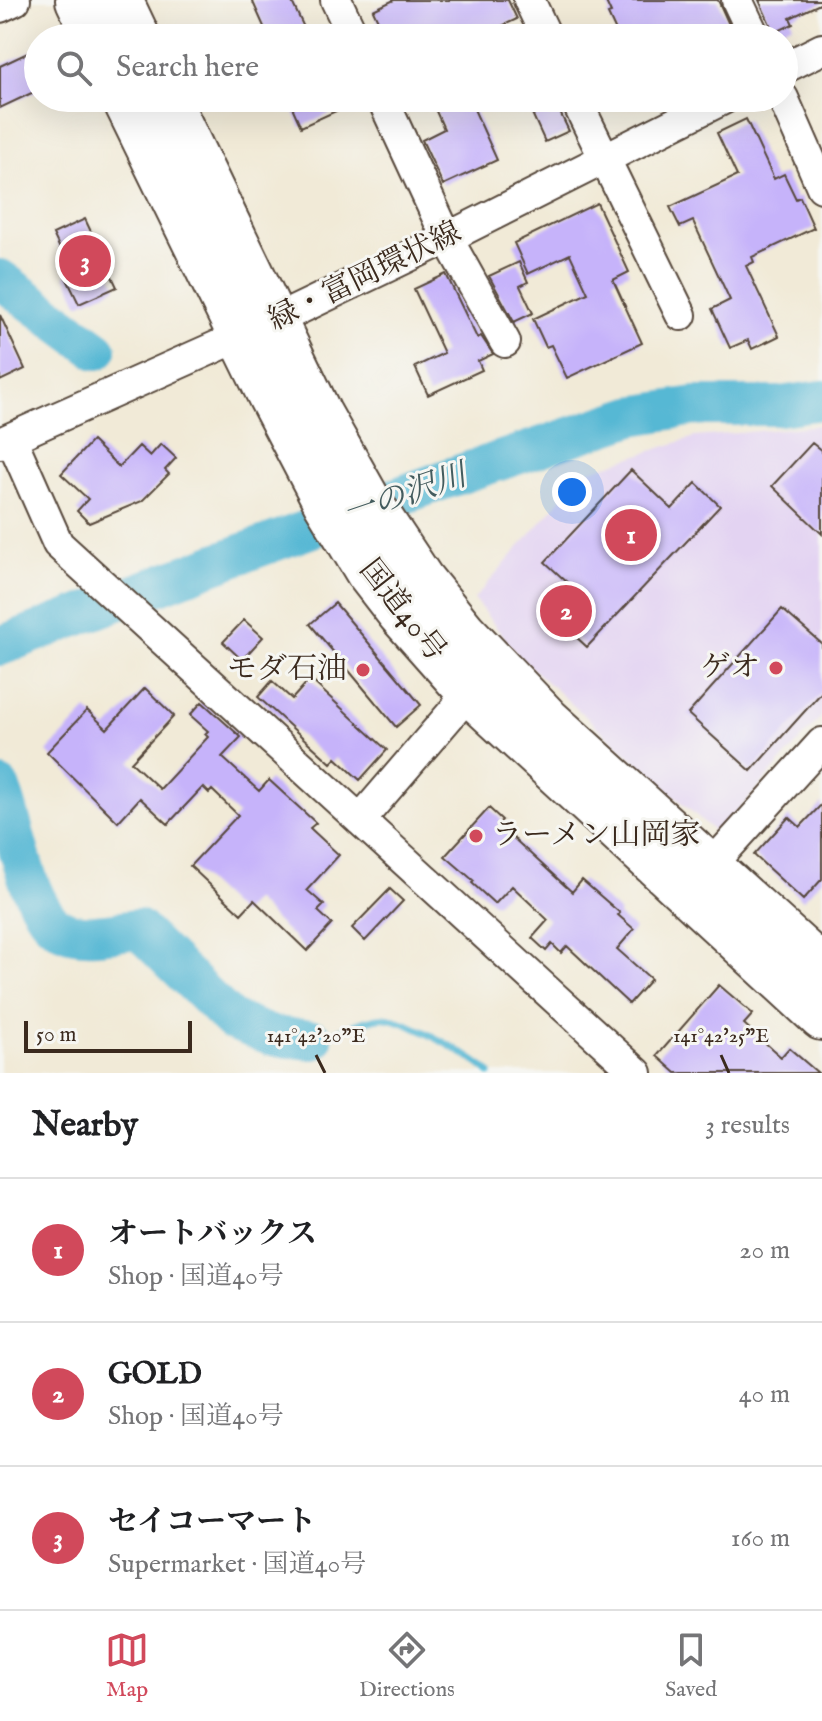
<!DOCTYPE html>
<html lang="en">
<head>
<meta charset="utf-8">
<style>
	:root { --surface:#fff; --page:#f2f2f2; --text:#202124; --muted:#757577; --line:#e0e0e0; --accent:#d1495b }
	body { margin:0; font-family:"IM FELL English","Noto Serif JP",serif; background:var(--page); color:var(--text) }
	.scale { position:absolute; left:24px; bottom:20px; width:168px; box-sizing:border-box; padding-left:8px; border:4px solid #3b2a1e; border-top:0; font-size:22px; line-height:28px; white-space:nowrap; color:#3b2a1e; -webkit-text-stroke:6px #f6f6f2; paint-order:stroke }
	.you { position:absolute; left:572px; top:492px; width:28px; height:28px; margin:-20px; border:6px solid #fff; border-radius:50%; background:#1a73e8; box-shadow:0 0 0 12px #1a73e833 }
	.badge { display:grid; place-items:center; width:52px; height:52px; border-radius:50%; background:var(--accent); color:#fff; font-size:26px; font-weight:700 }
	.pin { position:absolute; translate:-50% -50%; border:4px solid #fff; box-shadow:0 2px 8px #0006 }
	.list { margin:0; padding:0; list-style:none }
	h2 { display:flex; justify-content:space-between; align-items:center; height:104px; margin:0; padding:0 32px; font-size:34px }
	h2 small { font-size:26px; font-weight:400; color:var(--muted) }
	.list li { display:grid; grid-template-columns:52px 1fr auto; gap:24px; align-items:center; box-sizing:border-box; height:144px; padding:0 32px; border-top:2px solid var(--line) }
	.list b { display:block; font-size:30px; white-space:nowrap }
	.list p { margin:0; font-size:26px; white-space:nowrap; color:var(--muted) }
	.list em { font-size:26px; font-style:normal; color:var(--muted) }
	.icon { flex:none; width:44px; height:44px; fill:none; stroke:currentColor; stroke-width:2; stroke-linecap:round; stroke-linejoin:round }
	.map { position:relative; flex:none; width:822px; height:1073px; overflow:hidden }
	.search { position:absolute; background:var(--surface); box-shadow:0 8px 32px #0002; left:24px; right:24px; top:24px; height:88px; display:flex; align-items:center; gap:20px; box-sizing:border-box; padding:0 28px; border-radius:44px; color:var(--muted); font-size:30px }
	.sheet { height:536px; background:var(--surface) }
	nav { display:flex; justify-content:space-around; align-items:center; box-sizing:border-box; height:112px; border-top:2px solid var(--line); background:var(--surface); font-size:22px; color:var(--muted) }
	nav a { display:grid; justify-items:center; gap:4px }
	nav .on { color:var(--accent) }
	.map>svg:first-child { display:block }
	.built { fill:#e3d3f2 }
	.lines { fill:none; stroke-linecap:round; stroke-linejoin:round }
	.stream { stroke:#56b8d4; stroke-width:7 }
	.river { stroke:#56b8d4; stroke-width:40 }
	.building { fill:#c6b3fa }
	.minor-casing { stroke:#56473a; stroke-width:34 }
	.highway-casing { stroke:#56473a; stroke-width:48 }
	.minor { stroke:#fff; stroke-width:30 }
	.highway { stroke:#fff; stroke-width:44 }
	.ticks { fill:none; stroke:#3b2a1e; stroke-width:3 }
	.poi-dot { fill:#d1495b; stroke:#f6f6f2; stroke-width:3 }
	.labels { text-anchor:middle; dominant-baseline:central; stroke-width:6; stroke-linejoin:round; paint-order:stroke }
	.street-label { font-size:30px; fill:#3b2a1e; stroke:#f6f6f2 }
	.poi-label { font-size:30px; fill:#3b2a1e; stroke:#f6f6f2; text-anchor:end }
	.water-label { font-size:32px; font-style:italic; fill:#445c5e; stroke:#f6f6f2 }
	.ticks-label { font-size:20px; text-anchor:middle; fill:#3b2a1e; stroke:#f6f6f2; stroke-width:6; stroke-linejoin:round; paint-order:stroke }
</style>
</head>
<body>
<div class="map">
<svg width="822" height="1073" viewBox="0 0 822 1073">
	<rect width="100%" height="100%" fill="#f6f6f2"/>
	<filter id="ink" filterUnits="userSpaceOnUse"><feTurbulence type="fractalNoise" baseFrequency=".0125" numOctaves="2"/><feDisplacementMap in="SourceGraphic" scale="16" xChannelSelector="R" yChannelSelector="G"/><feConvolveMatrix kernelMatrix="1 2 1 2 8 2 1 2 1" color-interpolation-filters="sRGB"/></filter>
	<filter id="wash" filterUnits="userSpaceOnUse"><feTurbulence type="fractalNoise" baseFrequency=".006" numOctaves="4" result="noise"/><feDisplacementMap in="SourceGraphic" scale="32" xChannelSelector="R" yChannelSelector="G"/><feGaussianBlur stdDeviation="1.8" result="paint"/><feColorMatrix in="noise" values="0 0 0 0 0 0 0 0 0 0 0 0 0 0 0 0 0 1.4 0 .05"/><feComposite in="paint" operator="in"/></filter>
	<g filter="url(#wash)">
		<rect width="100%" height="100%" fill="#f1ead7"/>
		<path class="built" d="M822,425v291l-105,118 -198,-177 -45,-58 111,-127 110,-35z"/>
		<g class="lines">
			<path class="stream" d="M313,1040c22,-6 44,-19 66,-22 23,-3 93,39 111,55"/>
			<path class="river" d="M0,279l97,71
				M0,646l211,-81 238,-87 183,-62 63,-10h85l42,-6
				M0,787c16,35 25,127 64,143 22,9 52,1 74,-1l93,91 41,16 41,4"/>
		</g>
		<g id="blocks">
			<path class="building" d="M252,0h39l18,38h-40z
				M394,0h114l9,19 -41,19h-90l-13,-28z
				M605,0h113l17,38h-116l-11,-24 3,-1z
				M759,0h63v3l-32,15 3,6 -19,9z
				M38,48v42l-38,18v-42z
				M288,98h43l5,13 -35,16z
				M458,98h11l28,62 -54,25 -21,-45 22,-11 -9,-20z
				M525,98h28l16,33 -24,11z
				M746,119l28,60 10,-5 12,25 4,-2 14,31 -62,29 2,5 -8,4 33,70 -27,13 -4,-9 -18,8 -18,-39 18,-9 -37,-79 -13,6 -10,-20 67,-31 -20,-43z
				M597,203l32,69 -16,8 29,63 -75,35 -16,-33 -5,2 -13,-28 55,-26 -18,-39 -42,20 -14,-31z
				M85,219l32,68 -38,17 -14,-29 6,-3 -18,-38z
				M519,262l9,20 -8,4 13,27 -19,9 -25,-46z
				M446,274l31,64 4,-2 12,18 -15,7 4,9 -54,25 -13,-28 29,-14 -30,-64z
				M0,315l25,54 -25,12z
				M92,441l27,26 20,-21 11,10 11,-12 15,14 -11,12 4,4 -27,27 -53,22 -12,-12 11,-12 -27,-25z
				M812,443l10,8v83l-50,-48z
				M631,470l41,39 24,-26 24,23 -133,141 -41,-38 23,-25 -24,-22z
				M335,603l86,102 -25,22 -86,-103z
				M782,609l40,35v48l-71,79 -63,-57z
				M244,620l19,17 -21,23 -19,-18z
				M310,679l77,71 -27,30 -24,-22 -5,5 -73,-66 14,-16 20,18z
				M145,688l29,28 -43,46 29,27 48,-52 -3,-3 3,-3 -18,-16 12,-13 39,35 -19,20 37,34 10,-11 47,43 -6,5 29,27 -32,35 17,15 -6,6 14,13 -25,27 -53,-51 -13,14 -51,-48 48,-51 -26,-25 -3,3 -6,-6 -35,37 -28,-26 -22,24 -71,-70 40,-42 20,19z
				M822,804v75l-19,21 -49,-45 35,-38 11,10z
				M489,808l13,12 -4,4 74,68 10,-12 38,33 -2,2 16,14 -17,20 34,30 -22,25 -62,-58 -6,7 -9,-9 -6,7 -14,-13 16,-18 -36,-34 -17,18 -23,-21 2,-2 -29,-25z
				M390,889l13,12 -38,40 -13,-13z
				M719,985l34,29 -9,10 37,33 8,-9 29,25h-142l-19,-17z"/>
		</g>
	</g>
	<g filter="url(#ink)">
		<use href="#blocks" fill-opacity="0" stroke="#56473a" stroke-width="2"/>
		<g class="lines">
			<g class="minor-casing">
				<path id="minor" d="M336,0l18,38
					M529,0l18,38
					M737,0l18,38
					M0,7l15,-7
					M784,68l38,-19
					M382,98l65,140 58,104
					M575,98l106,217
					M783,98l39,89
					M11,438l47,106 579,529
					M0,443l274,-122 173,-83 278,-140
					M360,820l122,-142
					M697,881l125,-138"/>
			</g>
			<g class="highway-casing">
				<path id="highway" d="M78,0l18,38
					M120,0l18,38
					M124,98l146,298 56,107 43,71 31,40 70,79 352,325
					M167,98l152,315 48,85 54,81 43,53 84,88 274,248"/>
			</g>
			<use href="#minor" class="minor"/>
			<use href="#highway" class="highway"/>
		</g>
	</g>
	<path class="ticks" d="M316,1055l9,18M721,1055l8,18"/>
	<g class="poi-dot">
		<circle cx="776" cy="668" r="8"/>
		<circle cx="363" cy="670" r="8"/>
		<circle cx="476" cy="836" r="8"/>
	</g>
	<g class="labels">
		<g class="street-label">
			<text transform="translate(365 277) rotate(-26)">緑・富岡環状線</text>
			<text transform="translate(402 611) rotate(52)">国道40号</text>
		</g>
		<g class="poi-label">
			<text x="760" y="668">ゲオ</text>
			<text x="347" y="670">モダ石油</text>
			<text x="492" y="836" text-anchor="start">ラーメン山岡家</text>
		</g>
		<g class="water-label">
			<text transform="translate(405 496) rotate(-19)">一の沢川</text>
		</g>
	</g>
	<g class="ticks-label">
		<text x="316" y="1042">141°42'20"E</text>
		<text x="721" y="1042">141°42'25"E</text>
	</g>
</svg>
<div class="scale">50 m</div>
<div class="you"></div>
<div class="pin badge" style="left:631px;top:535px">1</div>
<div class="pin badge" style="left:566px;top:611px">2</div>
<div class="pin badge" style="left:85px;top:261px">3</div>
<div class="search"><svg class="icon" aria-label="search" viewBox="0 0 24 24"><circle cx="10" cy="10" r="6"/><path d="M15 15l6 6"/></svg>Search here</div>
</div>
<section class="sheet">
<h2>Nearby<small>3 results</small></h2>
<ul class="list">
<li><span class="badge">1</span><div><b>オートバックス</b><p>Shop · 国道40号</p></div><em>20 m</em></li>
<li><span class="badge">2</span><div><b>GOLD</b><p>Shop · 国道40号</p></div><em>40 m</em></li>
<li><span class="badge">3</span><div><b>セイコーマート</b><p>Supermarket · 国道40号</p></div><em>160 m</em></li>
</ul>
</section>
<nav>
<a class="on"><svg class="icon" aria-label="map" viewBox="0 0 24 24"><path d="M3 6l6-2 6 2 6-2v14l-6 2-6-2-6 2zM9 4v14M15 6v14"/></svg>Map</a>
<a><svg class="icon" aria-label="directions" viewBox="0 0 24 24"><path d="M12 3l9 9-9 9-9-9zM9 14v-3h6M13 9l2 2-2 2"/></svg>Directions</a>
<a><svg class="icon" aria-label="saved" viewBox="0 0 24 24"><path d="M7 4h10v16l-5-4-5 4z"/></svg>Saved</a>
</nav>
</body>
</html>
